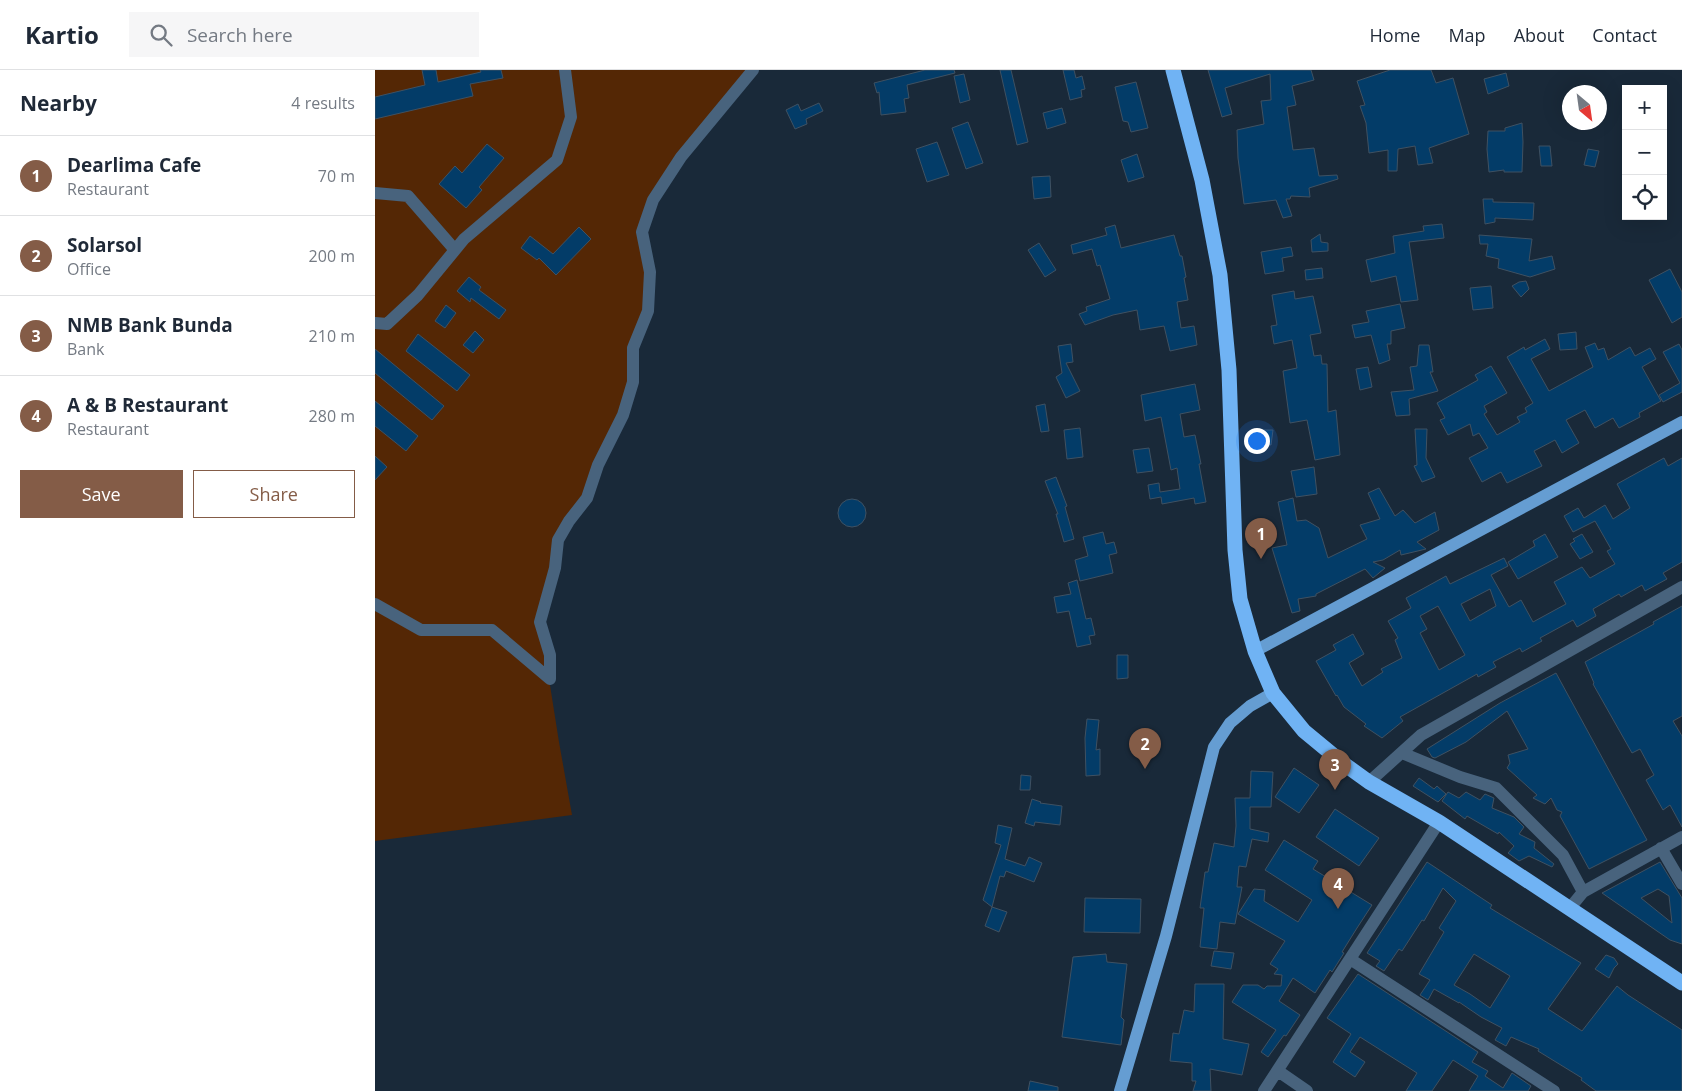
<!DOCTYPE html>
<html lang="en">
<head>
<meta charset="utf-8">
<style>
	:root { --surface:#fff; --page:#f6f6f7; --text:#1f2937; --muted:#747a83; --line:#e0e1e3; --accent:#845c47 }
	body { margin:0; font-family:"Open Sans",sans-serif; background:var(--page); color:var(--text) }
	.controls { position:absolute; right:15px; top:15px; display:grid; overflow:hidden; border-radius:0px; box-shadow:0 5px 20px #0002 }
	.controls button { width:45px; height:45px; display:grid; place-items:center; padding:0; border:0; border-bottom:1px solid var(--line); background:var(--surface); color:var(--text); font:25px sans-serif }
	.compass { position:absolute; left:1187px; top:15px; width:45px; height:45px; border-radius:50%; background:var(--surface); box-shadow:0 5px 20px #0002; rotate:151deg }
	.you { position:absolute; left:881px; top:370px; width:18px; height:18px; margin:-12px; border:4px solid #fff; border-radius:50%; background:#1a73e8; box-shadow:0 0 0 8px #1a73e833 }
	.badge { display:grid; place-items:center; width:32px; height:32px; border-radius:50%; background:var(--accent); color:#fff; font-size:16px; font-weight:700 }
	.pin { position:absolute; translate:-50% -41px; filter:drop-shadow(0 1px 2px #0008) }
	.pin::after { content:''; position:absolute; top:26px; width:18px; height:15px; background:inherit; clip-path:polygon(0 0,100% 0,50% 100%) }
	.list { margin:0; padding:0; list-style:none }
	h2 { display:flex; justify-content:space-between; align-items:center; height:65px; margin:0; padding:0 20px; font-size:21px }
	h2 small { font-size:16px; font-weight:400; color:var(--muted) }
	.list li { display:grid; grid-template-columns:32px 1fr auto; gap:15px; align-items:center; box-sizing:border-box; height:80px; padding:0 20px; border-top:1px solid var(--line) }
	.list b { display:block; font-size:19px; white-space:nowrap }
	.list p { margin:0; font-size:16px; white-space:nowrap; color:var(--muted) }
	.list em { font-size:16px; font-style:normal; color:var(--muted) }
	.actions { display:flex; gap:10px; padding:15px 20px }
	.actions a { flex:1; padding:11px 0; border:1px solid var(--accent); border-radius:0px; text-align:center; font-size:18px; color:var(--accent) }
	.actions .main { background:var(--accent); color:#fff }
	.icon { flex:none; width:28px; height:28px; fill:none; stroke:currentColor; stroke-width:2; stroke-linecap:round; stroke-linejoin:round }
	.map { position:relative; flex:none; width:1307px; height:1021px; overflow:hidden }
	header { display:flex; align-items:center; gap:30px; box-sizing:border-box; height:70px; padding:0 25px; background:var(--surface); border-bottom:1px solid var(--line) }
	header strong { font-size:24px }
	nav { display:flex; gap:28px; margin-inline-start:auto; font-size:18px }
	.search { width:350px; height:45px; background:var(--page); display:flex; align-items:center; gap:12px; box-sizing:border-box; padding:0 18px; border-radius:0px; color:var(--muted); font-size:19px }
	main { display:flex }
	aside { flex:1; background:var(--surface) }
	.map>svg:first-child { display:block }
	.green { fill:#542705 }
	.building { fill:#033c68; stroke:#3f5162; fill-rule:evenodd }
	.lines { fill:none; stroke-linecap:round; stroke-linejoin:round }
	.minor { stroke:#48637d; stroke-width:12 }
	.major { stroke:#659dd2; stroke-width:12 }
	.highway { stroke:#70b3f4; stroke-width:15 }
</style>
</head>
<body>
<header>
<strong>Kartio</strong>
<div class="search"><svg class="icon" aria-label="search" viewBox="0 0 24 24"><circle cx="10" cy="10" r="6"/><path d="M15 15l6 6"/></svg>Search here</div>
<nav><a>Home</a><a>Map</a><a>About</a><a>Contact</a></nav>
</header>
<main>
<aside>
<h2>Nearby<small>4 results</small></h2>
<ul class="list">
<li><span class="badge">1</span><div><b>Dearlima Cafe</b><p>Restaurant</p></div><em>70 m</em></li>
<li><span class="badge">2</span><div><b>Solarsol</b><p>Office</p></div><em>200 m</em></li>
<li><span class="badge">3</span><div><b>NMB Bank Bunda</b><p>Bank</p></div><em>210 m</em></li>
<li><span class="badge">4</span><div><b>A &amp; B Restaurant</b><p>Restaurant</p></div><em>280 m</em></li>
</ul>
<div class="actions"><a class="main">Save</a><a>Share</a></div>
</aside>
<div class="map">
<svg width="1307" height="1021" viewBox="0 0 1307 1021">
	<rect width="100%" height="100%" fill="#192939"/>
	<path class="green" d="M0,0h378l-72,87 -39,75 8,40 -27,143 -54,106 -29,101 19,120 13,73 -197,26z"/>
	<path class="building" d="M47,0h14l2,12 43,-10 -1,-2h21l2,8 -33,6 3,12 -98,23v-22l50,-12z
		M550,0h29l1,3 -48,12 2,13 -5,1 2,13 -25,3 -2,-23 -2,1 -3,-10z
		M625,0h11l17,72 -11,3z
		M688,0h11l2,8 6,-2 3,13 -4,1 1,7 -12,3z
		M833,0h103l3,10 -22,6 4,19 -9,2 6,43 21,-2 5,28 18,-1 1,4 -29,9 1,9 -19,-1 -1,3h-4l6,17 -9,2 -7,-18 -32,4 -6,-46 -1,-28 27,-6 -3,-23 10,-1 -1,-26 -45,14 7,26 -10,3z
		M1015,0h41l5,13 17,-5 16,56 -40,14 4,15 -15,2 -3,-19 -17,3 -1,22h-9v-21l-19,3 -3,-30 -6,-17 5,-1 -8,-24z
		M1131,3l3,13 -21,8 -4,-15z
		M589,4l6,26 -10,3 -6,-27z
		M761,12l12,46 -17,4 -3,-10 -5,-1 -8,-34z
		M444,33l4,8 -17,8 1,5 -12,5 -9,-19 12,-6 3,7z
		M687,38l4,15 -19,6 -4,-16z
		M593,52l15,41 -17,6 -14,-41z
		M1147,53l1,19 -1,30h-18v-2l-15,2 -2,-23 1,-18h17v-3z
		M562,72l12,33 -22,7 -11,-33z
		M112,74l17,14 -25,29 3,3 -16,18 -27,-24 16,-18 7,7z
		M1164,76h11l2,20h-11z
		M1213,79l11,2 -4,16 -11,-2z
		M762,84l7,23 -16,5 -7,-22z
		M675,106l1,21 -17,2 -2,-22z
		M1108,129h10v3l41,1 -1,17 -38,-2v4l-10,2z
		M1067,154l2,14 -35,4 9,58 -17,2 -5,-26 -25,6 -5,-22 29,-7 -2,-17 31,-5 -1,-5z
		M740,155l6,23 53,-13 6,21h2l4,21 -2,1 4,22 -11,2 4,26 13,-2 3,19 -27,6 -6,-25 -24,4 -3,-20 -24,5 -28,10 -6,-11 8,-3 -1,-4 24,-8 -10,-34 -3,1 -5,-17 -19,5 -2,-9 36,-10 -2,-7z
		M204,157l12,12 -35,36 -17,-17 -2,2 -16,-12 9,-12 23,18z
		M945,164l1,8 7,1v8l-16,1 -1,-12z
		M1104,165l53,4 -3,22 23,-5 3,13 -25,8 -32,-9 1,-9 -13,-3 2,-12h-8z
		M664,173l17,27 -11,7 -17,-27z
		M916,177l2,9 -11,2 2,13 -19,3 -4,-22z
		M947,198l1,10 -17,2 -1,-10z
		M1295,199l12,23v25l-10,6 -23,-43z
		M94,207l12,10 -2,3 27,20 -7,9 -28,-21 -1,4 -13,-11z
		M1151,211l3,8 -8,8 -9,-11 7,-4z
		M1116,216l2,22 -20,2 -3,-22z
		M919,221l1,8 18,-3 8,37 -11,2 4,21 7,-1 1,9h5l1,48 8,-2 4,45 -25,5 -8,-40 -17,3 -7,-52 14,-3 -5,-28 -18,4 -3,-18 6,-1 -5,-30z
		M1025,234l5,24 -14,3v13h-4l3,16 -11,4 -8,-29 -16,3 -3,-13 17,-3 -3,-11z
		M71,235l10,8 -11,15 -10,-7z
		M100,261l9,9 -11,13 -10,-8z
		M1201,262l1,17 -17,1 -2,-16z
		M43,264l52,41 -13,16 -51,-40z
		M1170,269l5,10 -19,10 18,32 44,-24 -8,-20 10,-4 3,7 6,-2 4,12 22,-13 5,9 15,-8 6,11 -14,8 19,34 -22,12 1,4 -21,11 -6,-10 -18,10 -10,-18 -19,10 13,23 -17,10 -7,-13 -21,11 8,15 -35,17 -6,-11 -19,10 -13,-24 19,-10 -9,-15 -6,3 -3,-12 -22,11 -8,-15 5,-2 -8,-15 41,-23 -3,-5 16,-9 16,27 -23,13 3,6 -3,2 13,21 23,-13 -3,-5 10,-5 -2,-4 8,-5 -26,-46 17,-10 1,3z
		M696,274l2,18 -7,1 14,28 -14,7 -10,-21 6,-4 -4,-27z
		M1304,274l3,6v42l-19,10 -4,-7 21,-12 -17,-31z
		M1044,275h10l4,27h-3l8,19 -29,8 1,16 -14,1 -5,-24 23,-2 -4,-23 7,-1z
		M0,279l69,57 -12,14 -57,-47z
		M993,297l4,20 -12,3 -4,-21z
		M820,314l5,26 -20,4 4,23 11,-2 6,29h-2l7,38 -11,2 -1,-6 -32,6 -1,-7 -11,2 -2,-14 11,-2 1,9 20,-3 -3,-21 -6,2 -10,-53 -16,4 -4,-26z
		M0,331l43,35 -12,15 -31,-25z
		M670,334l4,27 -8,1 -5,-26z
		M705,358l3,29 -16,2 -3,-29z
		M1040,359h12l-1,29 9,19 -13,5 -8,-16 3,-1z
		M886,360h12l-2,15 -13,-2z
		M774,378l4,23 -16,2 -4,-23z
		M0,386l12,11 -12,13z
		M1289,388l4,8 14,-8v104l-19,11 4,6 -22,12 -3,-6 -21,12 -2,-3 -26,15 3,7 -19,11 -4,-7 -33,18 2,3 -20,11 -2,-4 -27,14 3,5 -18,10 -1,-3 -77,43 3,4 -21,17 -18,-12 2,-2 -22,-17 -7,-12 -1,1 -20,-35 20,-11 -3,-5 20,-11 11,20 -15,9 13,23 21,-14 -2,-3 21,-11 -7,-18 3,-2 -10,-17 23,-13 -5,-10 40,-22 4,8 54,-26 4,8 -17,9 18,32 12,-7 12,22 33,-18 -12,-22 28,-15 8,11 25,-14 -8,-13 4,-2 -16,-28 -22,11 -9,-16 14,-8 6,10 21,-13 8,14 17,-11 -13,-24zM1115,519l6,17 -26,15 -9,-17zM1063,536l27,49 -26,15 -19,-37 7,-4 -7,-13z
		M939,397l3,27 -21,3 -5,-26z
		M681,407l11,29 -2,1 9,32 -10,3 -8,-28h2l-13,-33z
		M1004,418l16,28 8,-6 12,13 20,-11 4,18 -22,12 9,7 -25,6 -1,-5 -17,10 -10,2 12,6 -12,10 -8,-9 -49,25v2l-18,3 2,12 -8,2 -20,-65 15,-3 -9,-43 15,-4 4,23 9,-1 13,8 9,30 39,-19 -7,-14 20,-6 -12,-26z
		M463 443a14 14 0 1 1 28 0a14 14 0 1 1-28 0Z
		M728,462l3,12 8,-2 3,11 -8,2 4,18 -33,8 -5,-21 13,-4 -5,-19z
		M1170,464l13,23 -40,22 -10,-17 27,-16 -2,-5z
		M1207,464l11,18 -13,7 -10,-15 5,-3 -2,-2z
		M702,510l9,39 5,-1 4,17 -6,1 2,8 -14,3 -8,-36 -12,2 -3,-16 17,-3 -3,-11z
		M1307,536v110l-9,5 9,15v91l-12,-22 -7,5 -17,-30 8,-5 -14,-26 -8,4 -39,-69 1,-1 -9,-21 69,-38 -1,-2z
		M742,585h11v23l-11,1z
		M1181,603l91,167 -58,29 -29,-53 2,-4 -5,-2 -6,-12 -6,6 -12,-6 4,-3 -30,-27 3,-5 -2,-8 20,-6 -21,-38 -41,31 -31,16 -3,-1 -5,-8 73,-46z
		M712,649l12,1 -3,30 4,-1v26l-14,1 -1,-38z
		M919,698l25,17 -20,28 -24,-16z
		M876,701l22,1 -2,35h-21v22l19,4 -1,9 -16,-3 -6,28 -7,-1 -2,21h5l-7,37 -15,-2 -3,27 -17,-2 4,-39h-4l5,-36h3l6,-29 20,4 2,-21 -1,-28h15z
		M646,705l10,1 -1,14h-10z
		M1044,708l15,11 3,-3 9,8 -8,8 -25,-16z
		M1073,722l11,6 7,-6 14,8 5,-6 9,4 -2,10 22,9 10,10 -5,7 16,8 -1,6 20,16 -2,3 -23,-11 -10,5 -11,-8 6,-7 -15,-14 -1,2 -31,-18 -2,3 -23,-18z
		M657,729l9,3 -1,1 22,3 -2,19 -25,-3 -1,4 -9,-3z
		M960,739l44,29 -20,28 -43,-29z
		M623,755l14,3 -7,31 20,7 4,-9 13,6 -8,19 -28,-11 -2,6 -4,-1 -8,31 -9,-7 18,-55 -6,-2z
		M909,770l34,21 -5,8 59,36 -15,23 -15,24 2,1 -12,19 -2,-2 -15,23 -22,-15 -14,23 21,14 -14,21 -2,-1 -16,22 -7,-5 15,-22 -44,-28 11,-17h15l6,4 3,-3h14l1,-11 -8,-1 4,-5 -8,-5 15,-23 -47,-27 16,-25 11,1 -1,11 34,21 14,-22 -47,-30z
		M1052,792l65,43 -2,3 91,55 -33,46 34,22 35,-45 11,9 54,35v61h-86l-15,-11 1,-2 -44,-27 1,-2 -28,-12 -5,9 -11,-6 7,-12 -21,-11 -22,-15v1l-25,-14 -6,11 -8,-5 10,-15 -11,-6 25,-42 -5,-4 17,-27 -13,-13 -19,33 -2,-1 -20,31 -3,-2 -15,22 -8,-5 4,-5 -13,-8zM1099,884l36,22 -20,32 -20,-14 -16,-9z
		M1285,792l22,36v46l-12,-4 -68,-47zM1283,819l11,7 3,27 -31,-25z
		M710,828l56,1 -1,34 -56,-1z
		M617,837l15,5 -8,20 -14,-6z
		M839,881l20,2 -3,16 -20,-3z
		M731,884l1,8 20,2 -6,53 3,3 -3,25 -59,-8 11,-80z
		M1231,885l8,3 4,6 -4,4 -5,10 -14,-9z
		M983,904l120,78 -6,10 16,9 -3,5 18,12 9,-15 19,13 -3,5h-59l9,-15 -25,-16 -21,31h-26l11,-18 -57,-36 -10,15 15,10 -10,15 -22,-15 18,-28 -24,-16z
		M820,914h29l-1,55 26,5 -7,31 -32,-6 1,22h-18l3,-10h-4v-18l-22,-2 3,-28 6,1 5,-24 10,2z
		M655,1011l28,6v4h-30z"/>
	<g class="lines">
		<path class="minor" d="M0,123l33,3 47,54
			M0,253l12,1 31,-29 46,-56 93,-79 14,-43 -6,-47
			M0,534l46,26h71l58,49
			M175,609v-24l-10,-33 15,-54 3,-28 11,-19 18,-23 11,-33 25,-50 10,-33v-34l15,-37 2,-39 -8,-40 11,-32 28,-43 72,-87
			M1027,683l58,24 36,11 67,67 20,37
			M994,712l52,-47 261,-148
			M1286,778l21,36
			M1195,838l13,-16 99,-55
			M975,889l204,132
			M903,1001l29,20
			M889,1021l175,-269"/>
		<path class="major" d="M880,581l427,-229
			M745,1021l46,-155 48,-189 16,-24 20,-17 23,-13"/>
		<path class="highway" d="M798,0l29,110 18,95 9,95 6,180 5,49 15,52 18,42 31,38 40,33 25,18 70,40 243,161"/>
	</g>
</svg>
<div class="controls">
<button>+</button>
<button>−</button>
<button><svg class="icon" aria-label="locate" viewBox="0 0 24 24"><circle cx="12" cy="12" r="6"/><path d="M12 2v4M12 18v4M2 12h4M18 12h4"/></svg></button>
</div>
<svg class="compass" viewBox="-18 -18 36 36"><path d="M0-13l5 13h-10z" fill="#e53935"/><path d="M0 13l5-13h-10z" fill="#747a83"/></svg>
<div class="you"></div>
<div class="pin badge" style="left:886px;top:489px">1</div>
<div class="pin badge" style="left:770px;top:699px">2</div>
<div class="pin badge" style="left:960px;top:720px">3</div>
<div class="pin badge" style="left:963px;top:839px">4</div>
</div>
</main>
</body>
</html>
